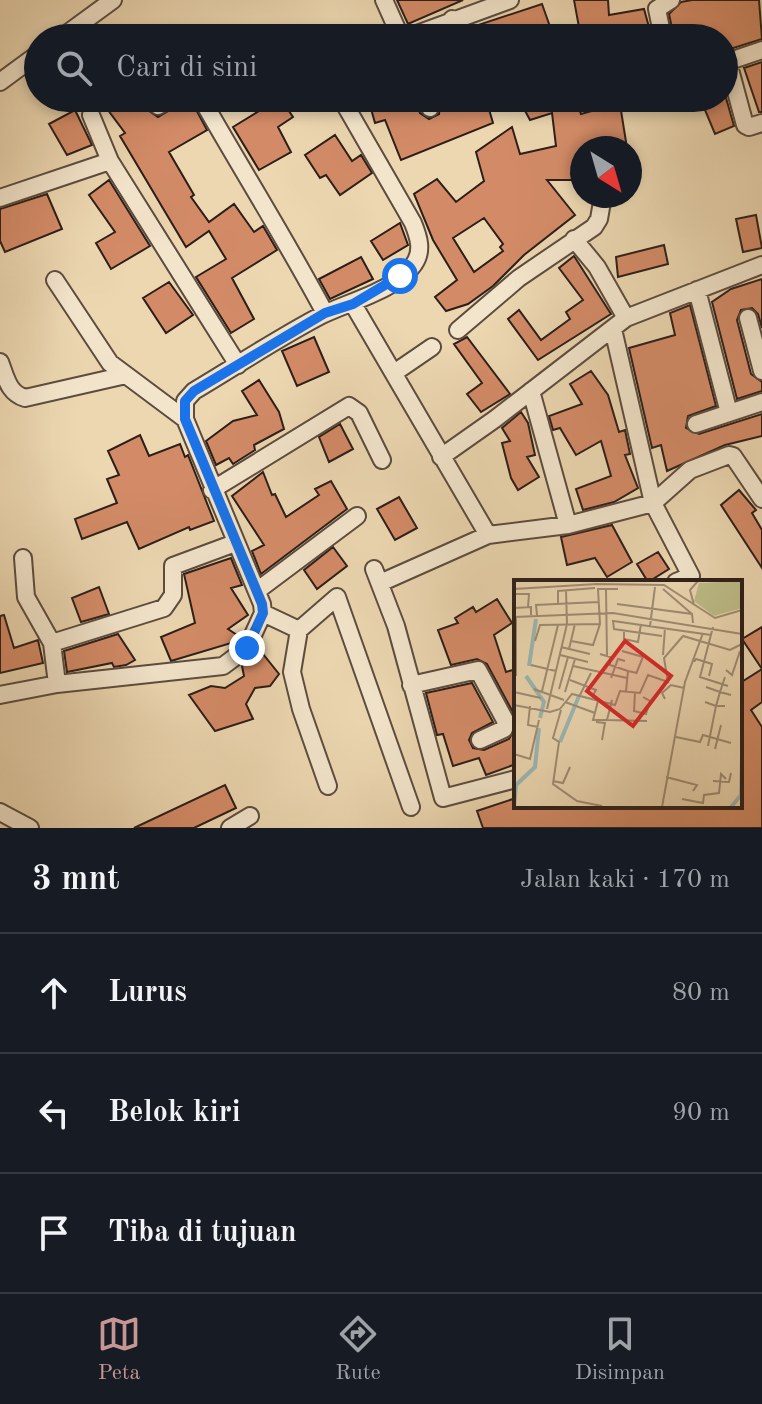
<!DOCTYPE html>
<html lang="id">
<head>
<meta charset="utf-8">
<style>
	:root { --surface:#171b24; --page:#20242c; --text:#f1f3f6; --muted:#9ea1a6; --line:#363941; --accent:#c59692 }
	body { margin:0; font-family:"Old Standard TT",serif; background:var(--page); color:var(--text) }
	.compass { position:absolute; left:570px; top:136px; width:72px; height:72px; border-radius:50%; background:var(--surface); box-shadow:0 4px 12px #0003; rotate:143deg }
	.stop { position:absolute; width:24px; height:24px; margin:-18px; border:6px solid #1a73e8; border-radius:50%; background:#fff }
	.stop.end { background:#1a73e8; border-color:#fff; box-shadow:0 2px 8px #0008 }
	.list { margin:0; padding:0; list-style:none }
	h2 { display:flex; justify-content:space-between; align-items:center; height:104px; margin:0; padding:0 32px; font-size:34px }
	h2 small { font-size:26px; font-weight:400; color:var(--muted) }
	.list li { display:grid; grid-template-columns:52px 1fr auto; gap:24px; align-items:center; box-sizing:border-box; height:120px; padding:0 32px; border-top:2px solid var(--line) }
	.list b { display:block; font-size:30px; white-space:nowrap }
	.list em { font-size:26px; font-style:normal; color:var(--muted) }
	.icon { flex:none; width:44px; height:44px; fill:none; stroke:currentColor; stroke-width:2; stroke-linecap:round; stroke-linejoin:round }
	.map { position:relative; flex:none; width:762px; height:828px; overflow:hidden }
	.search { position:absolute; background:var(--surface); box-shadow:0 4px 12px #0003; left:24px; right:24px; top:24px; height:88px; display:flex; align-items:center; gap:20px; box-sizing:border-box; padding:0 28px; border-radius:44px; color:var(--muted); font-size:30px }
	.sheet { height:464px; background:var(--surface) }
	nav { display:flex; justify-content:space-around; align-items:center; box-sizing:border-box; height:112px; border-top:2px solid var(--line); background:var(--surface); font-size:22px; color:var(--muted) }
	nav a { display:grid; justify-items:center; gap:4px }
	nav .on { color:var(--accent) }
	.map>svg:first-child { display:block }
	.building { fill:#d38b67; stroke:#2c1e19; stroke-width:2; fill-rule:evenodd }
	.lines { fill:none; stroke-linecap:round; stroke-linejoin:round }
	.street-casing { stroke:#5c4c3f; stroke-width:20 }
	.street { stroke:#f3e5cc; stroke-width:16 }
	.route { stroke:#1a73e8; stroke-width:10 }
	.inset-river { fill:none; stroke:#9bb8b4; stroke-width:4 }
	.inset-road { fill:none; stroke:#9f8d74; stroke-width:2 }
	.view { fill:#d62828; fill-opacity:0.15; stroke:#d62828; stroke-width:4 }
	.inset-edge { fill:none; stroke:#2c1e19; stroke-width:4 }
</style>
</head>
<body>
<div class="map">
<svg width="762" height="828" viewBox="0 0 762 828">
	<rect width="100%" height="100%" fill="#ecd7b1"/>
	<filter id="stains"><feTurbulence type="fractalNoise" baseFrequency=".0025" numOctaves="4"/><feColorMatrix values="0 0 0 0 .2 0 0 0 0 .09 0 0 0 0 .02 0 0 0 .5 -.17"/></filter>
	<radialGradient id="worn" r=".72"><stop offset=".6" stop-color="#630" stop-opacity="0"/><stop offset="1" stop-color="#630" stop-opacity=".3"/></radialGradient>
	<path class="building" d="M397,0h66l-55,24z
		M574,0h34l1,15 35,-6 8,29h-71z
		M692,0h67l3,39 -38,12v-13h-50l-5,-24 12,-12z
		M542,4l12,34h-81l-4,-10z
		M762,62v50h-3l-15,-44z
		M99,98h52l-3,12 10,7 32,-19 17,32 -38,22 25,43 -3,2 18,25 25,-18 20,28 9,-6 14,24 -45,28 22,41 -23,14 -35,-56 30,-18 -17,-28 -23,16 -66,-111 5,-3z
		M280,98l13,19 -15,10 13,25 -32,18 -26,-43z
		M368,98h47l5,15 9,6 10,-5 1,-11 16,-5 2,10 28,-9 7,24 -92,37 -16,-40 -10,3z
		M532,98h57v4l-11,4 3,8 14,-4 -2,-12h26l8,50h-45v32h-35l28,35 -51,40 -31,31 -25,18 -22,7 -11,-14 22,-17 -24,-40 -19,-46 23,-15 19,23 28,-21 -8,-29 36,-25 8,27 36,-8 -4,-33 -22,7 -8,-15 10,-3zM484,218l19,26 -3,3 3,4 -29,21 -21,-34z
		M700,98h26l8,28 -19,8z
		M75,110l17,35 -25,10 -18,-31z
		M335,135l17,26 9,-6 11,18 -32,22 -14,-20 -6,3 -15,-23z
		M109,180l41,66 -39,23 -15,-26 19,-11 -26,-37z
		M47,194l15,35 -57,23 -5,-11v-32z
		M756,215l6,33 -19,4 -7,-33z
		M400,223l8,22 -25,15 -12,-19z
		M664,245l4,19 -50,13 -2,-20z
		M574,256l37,58 -73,46 -30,-41 11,-9 22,30 29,-21 -4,-7 17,-12 -24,-32z
		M361,257l12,22 -43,20 -11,-20z
		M762,279v49l-4,-14 -6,-6 -11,2 -4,10 14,54 11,8v9l-25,8 -25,-97 19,-13z
		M169,282l24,33 -27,18 -23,-35z
		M690,305l26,101 -28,10 -2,12 13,6 63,-20v22l-37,9 -58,26 -6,-26 -9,3 -23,-100 46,-13 -5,-22z
		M314,337l15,35 -32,14 -15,-35z
		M467,337l43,57 -29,18 -14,-18 15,-11 -28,-39z
		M591,371l17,24 11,37 6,-2 5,24 -5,1 13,33 -24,14 -31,8 -7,-21 35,-13 -10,-35 -25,14 -16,-27 -7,2 -4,-14 33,-12 -12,-20z
		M259,380l20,32 5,17 -30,16 1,5 -22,14 -4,-6 -13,7 -10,-24 27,-20 24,-6 -15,-24z
		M521,412l7,11 7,32 -8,2 12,20 -21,13 -7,-12 -9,-35 8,-2 -8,-13z
		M340,424l13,25 -24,13 -10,-25z
		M140,435l9,21 31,-12 5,13 3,-2 26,66 -24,9 -1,-3 -50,22 -12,-27 -45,17 -7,-20 42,-16 -10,-24 12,-4 -11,-24z
		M263,472l9,23 3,-1 11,23 33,-22 -4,-6 16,-8 16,28 -86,65 -9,-23 12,-6 -32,-49z
		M739,490l17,20 -4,3 10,17v38l-41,-63z
		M399,497l18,31 -22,12 -18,-31z
		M612,525l20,37 -25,15 -12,-19 -28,7 -6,-28z
		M333,547l14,19 -30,23 -13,-19z
		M658,552l11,17 -21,13 -11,-18z
		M231,558l11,27 -11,3 17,27 -20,14 12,8 -2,4 -67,20 -10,-24 34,-14 -11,-49z
		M99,587l10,27 -28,8 -9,-24z
		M497,599l15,24 -18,12 12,37 10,-3v49l-29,-54 -10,-5 -26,6 -13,-35 20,-7 -3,-5 18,-11 3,5z
		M4,615l10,33 24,-8 5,23 -43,10v-57z
		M762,627v75l-11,8 11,17v101h-279l-6,-17 39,-13v8h224v-123l22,-14 -20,-30z
		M118,634l17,26 -9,5 -12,2 -2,-4 -45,9 -3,-21z
		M259,649l20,25 -9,12 -15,2 -9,16 7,15 -38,12 -26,-36 22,-9 14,2 19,-12 -2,-10z
		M472,683l21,39 -21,11 -3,7 4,8 11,2 25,-11 7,-12v37l-30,11 -7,-17 -26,8 -10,-32 -6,1 -11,-42z
		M225,785l11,23 -42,20h-60z"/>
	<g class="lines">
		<g class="street-casing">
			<path id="street" d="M384,0l17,38
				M452,19l10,19
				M61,38l52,-38
				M406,38l104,-38
				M663,38l-6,-29 14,-9
				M728,62l17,63 4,2 13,-4
				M724,63l38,-13
				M0,82l38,-28
				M201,98c41,72 85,142 124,215
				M426,98l4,10
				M158,106l15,-8
				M91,115l19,46
				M0,198l110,-37 128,204
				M574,239l23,28 29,51
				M55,280l55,83 75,56
				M697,290l32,123
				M353,304l135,231 -108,48
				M748,318l14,53
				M613,329l40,174 38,73 -15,6
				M458,330l61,-52 75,-51 5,-8 4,-23
				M0,362c6,15 8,31 25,36l101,-23
				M394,373l38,-26
				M531,391l37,134
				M696,424l66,-22
				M441,457l54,-38 131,-101 136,-53
				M212,490l137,-84 10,7 23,47
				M488,535l80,-10 85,-22 37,-33 39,-15 4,1 29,43
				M23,558l3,39 26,46
				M374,569l22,57 47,172 73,-19
				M258,590l99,-74
				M263,613l36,17 38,-33 74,210
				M299,630l-7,42 9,37 27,77
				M57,684l-5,-41 112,-35 9,-13v-29l62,-23
				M411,685l67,-15 28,52 -2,7 -24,11
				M0,695l57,-11 166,-18 24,-18 16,-35 -1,-9 -77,-185v-18l9,-10c42,-25 84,-53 128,-76 26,-13 75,-25 92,-51 9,-13 5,-26 -1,-41l-72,-125
				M0,812l30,16
				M230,828l20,-12"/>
		</g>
		<use href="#street" class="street"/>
	</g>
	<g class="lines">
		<path class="route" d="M247,648l16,-35 -1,-9 -77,-185v-18l9,-10 131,-78 28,-9 47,-28"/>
	</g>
	<g transform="translate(514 580)">
		<rect width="228" height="228" fill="#ecd7b1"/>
		<path d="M228,1v27l-28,8 -20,-15 5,-18z" fill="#bdbd88"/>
		<path class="inset-river" d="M15,86l7,-47M12,96l18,26 -4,16M46,162l19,-46M0,227l2,-22 19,-18 4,-39M217,227l10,-12 1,-38"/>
		<path class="inset-road" d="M81,4l69,1 51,33 27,-8M0,9l83,-5M92,9l1,67M149,9l29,25M0,14h15l-1,13M44,24v-13l37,-3M103,24l75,10 1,9M180,25l-4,-15 8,-9M0,28l17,-1v8M23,35l-1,-10 62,-3M0,37l99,-4 129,21M136,46l5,-39M199,47l-13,50 28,9M110,50v9l14,3 3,-18M148,56l-48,-7 -1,-8 98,14M21,61l5,-16 60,-1M57,61l22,4 7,-21 -2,-35h20M47,67l29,7M55,69l6,-25M108,71l21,6 -7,17M86,74l10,3v8l18,6M46,75l28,7M149,75l2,-27M180,82l2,-3 16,5 -3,12M17,85l25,6M59,86l54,12M212,90l6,5 8,-24M2,96v-59M97,98l7,-19 7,2M56,100l26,10 -3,5M192,107l14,5 5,-15M20,109l30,11M45,109l9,-32M28,111l16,-66M112,111l2,-20 9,2M0,112l27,6M51,112l10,-33M121,113l-1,18 12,3 4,-13 -7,-4M66,115l11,-22M151,119l-3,-6 9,-8 13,3M98,120l-5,20 40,1M84,121l-5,19h14M51,122l30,11M191,122l11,4 -8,40M0,125l36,7 10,-3 12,-15 43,11 5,-14 20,2 8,-18 20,7 -4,-24 19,-22 47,14 12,-6M16,126l-2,19 10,2M211,126h-9l4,-14 11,3M33,129l20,-85 -1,-33M47,130l-8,28 6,4 -6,42 24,17 25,5M82,142l9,1 -3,17M162,157l24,5 3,-7 28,8M201,169l6,-24M0,174l16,5 9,-39M152,197l31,8 -4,6M39,201l10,2 7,-16M199,201l16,1 2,-9M168,219l21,4 1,-8 15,-2 2,-19 5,5M148,227l23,-125 18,-49"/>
		<path class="view" d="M111,61l46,35 -38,50 -46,-35z"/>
		<rect width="228" height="228" class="inset-edge"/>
	</g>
	<rect width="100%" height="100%" filter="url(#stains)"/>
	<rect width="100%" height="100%" fill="url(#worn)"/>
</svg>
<svg class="compass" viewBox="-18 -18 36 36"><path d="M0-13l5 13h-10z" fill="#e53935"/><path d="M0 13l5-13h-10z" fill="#9ea1a6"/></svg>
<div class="stop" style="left:400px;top:276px"></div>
<div class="stop end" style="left:247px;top:648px"></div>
<div class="search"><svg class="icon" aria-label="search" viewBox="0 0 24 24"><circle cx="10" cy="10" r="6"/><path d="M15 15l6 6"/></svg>Cari di sini</div>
</div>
<section class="sheet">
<h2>3 mnt<small>Jalan kaki · 170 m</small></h2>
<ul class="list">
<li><svg class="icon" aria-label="ahead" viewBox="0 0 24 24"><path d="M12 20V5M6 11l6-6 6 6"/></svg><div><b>Lurus</b></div><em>80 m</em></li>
<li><svg class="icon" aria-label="left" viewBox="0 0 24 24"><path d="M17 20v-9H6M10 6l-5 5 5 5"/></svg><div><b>Belok kiri</b></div><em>90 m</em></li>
<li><svg class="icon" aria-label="arrive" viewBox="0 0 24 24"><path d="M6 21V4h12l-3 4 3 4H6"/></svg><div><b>Tiba di tujuan</b></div></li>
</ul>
</section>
<nav>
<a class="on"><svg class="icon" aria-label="map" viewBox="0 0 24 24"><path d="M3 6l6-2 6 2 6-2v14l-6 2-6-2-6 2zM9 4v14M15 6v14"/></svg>Peta</a>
<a><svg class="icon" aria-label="directions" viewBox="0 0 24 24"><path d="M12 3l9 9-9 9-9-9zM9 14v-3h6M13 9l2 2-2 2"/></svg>Rute</a>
<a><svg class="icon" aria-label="saved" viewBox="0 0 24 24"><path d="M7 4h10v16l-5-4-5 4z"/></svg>Disimpan</a>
</nav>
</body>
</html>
